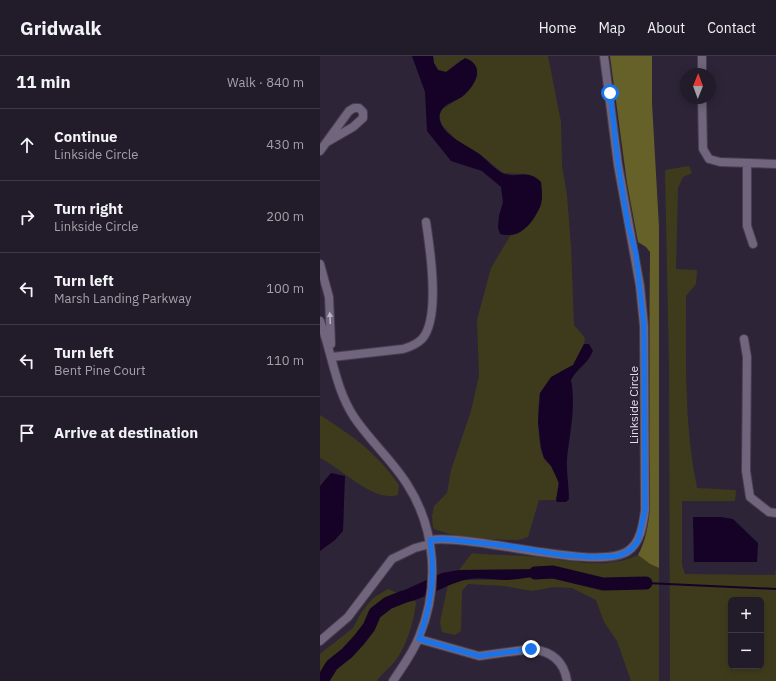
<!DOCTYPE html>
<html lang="en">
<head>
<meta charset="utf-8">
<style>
	:root { --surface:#221b2a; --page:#2a2432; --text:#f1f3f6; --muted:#a2a1a8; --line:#3f3947 }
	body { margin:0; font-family:"IBM Plex Sans",sans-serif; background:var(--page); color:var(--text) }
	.controls { position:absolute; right:12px; bottom:12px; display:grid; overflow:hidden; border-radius:6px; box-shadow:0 2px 10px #0003 }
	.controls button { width:36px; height:36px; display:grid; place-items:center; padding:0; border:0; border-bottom:1px solid var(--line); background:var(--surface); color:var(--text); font:20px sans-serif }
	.compass { position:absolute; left:360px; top:12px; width:36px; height:36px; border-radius:50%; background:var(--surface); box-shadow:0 2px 10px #0003; rotate:1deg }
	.stop { position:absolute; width:12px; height:12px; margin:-9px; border:3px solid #1a73e8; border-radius:50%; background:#fff }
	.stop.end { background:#1a73e8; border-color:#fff; box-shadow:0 1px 4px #0008 }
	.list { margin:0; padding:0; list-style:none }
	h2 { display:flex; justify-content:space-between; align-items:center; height:52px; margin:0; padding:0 16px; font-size:17px }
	h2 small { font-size:13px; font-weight:400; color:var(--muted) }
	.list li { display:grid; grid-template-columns:26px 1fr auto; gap:12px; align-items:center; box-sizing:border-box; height:72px; padding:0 16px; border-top:1px solid var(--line) }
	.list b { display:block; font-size:15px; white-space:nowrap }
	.list p { margin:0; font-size:13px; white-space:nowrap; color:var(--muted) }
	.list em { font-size:13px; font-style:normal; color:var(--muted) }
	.icon { flex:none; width:22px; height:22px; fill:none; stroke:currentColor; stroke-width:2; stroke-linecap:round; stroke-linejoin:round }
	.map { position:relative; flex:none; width:456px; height:625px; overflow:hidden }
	header { display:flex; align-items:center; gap:24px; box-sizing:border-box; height:56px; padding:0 20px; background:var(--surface); border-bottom:1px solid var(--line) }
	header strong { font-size:19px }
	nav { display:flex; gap:22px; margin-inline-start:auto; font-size:14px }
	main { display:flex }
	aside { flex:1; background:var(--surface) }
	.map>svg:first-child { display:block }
	.green { fill:#3e3b1d; fill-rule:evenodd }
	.forest { fill:#666129 }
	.water { fill:#160227 }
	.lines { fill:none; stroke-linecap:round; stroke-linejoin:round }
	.stream { stroke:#160227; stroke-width:2 }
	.river { stroke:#160227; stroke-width:13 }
	.street-casing { stroke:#473f50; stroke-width:10 }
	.street { stroke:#70657c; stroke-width:8 }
	.oneway { fill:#bbb3c4 }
	.route { stroke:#1a73e8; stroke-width:5 }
	.labels { text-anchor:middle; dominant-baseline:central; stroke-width:4; stroke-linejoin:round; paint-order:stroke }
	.street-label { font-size:12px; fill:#e3ddea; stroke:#2d2438 }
</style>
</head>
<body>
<header>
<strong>Gridwalk</strong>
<nav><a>Home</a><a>Map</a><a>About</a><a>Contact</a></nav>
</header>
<main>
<aside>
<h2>11 min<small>Walk · 840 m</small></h2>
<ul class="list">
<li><svg class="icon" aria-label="ahead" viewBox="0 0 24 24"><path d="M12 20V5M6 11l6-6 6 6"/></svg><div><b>Continue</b><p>Linkside Circle</p></div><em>430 m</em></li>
<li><svg class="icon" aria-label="right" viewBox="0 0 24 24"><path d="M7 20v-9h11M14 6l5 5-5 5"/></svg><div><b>Turn right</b><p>Linkside Circle</p></div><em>200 m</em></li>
<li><svg class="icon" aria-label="left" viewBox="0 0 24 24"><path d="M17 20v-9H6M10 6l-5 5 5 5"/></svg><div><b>Turn left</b><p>Marsh Landing Parkway</p></div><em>100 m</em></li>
<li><svg class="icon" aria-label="left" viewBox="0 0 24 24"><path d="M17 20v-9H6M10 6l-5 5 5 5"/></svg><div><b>Turn left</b><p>Bent Pine Court</p></div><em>110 m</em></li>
<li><svg class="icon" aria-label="arrive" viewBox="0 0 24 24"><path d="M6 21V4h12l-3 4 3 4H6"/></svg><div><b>Arrive at destination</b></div></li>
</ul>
</aside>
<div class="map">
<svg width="456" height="625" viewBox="0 0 456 625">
	<rect width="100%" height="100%" fill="#2d2438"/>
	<path class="green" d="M113,0h115l13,66 1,44 5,29 4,52 3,78 11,13 -1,6 -11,21 -12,6 -21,22c-3,14 -3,53 4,65 1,3 4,5 6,7 10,12 9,21 6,35h-17l-11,37c-4,1 -8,3 -12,3 -17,0 -70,-3 -83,-12l-1,-12 2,-10 13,-13 4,-23 20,-59 8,-35 -2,-56 14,-52 19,-32 10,-3 10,-10 10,-16 -15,-33 -22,-1 -17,-14 -30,-19 -15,-16 -2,-8 2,-6 22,-14 9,-10 6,-11 -17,-15 -15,12 -8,-2 -4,-7z
		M369,110l3,7 -9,4 -5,11 -2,81 21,1 -1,14 -10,12c0,64 -2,129 11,192l39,2 -1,11h-53v64l3,9 90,1 1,-8v114h-106l-1,-316 -4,-195zM411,544h30v66h-30z
		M0,359c34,22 55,36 79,70l-1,10c-24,8 -57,-27 -78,-37z
		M152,497c18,2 36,2 54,3 38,2 75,16 112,-1l12,9 9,4v113h-28l-14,-40 -13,-19 -8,-22 -24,-12 -18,-1 -22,4 -28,-5 -36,-2 -6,7 -1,40 -6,4 -13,-3 -2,-10 8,-38 15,-4h42l48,-8 -4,-3 -90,1z
		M68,533l10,4 -10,10 7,2 18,-5 3,2c-2,19 -9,43 -20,58 -6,8 -14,13 -19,21h-57v-27l33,-26 8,-15 12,-15z"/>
	<path class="forest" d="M290,0h42v47l7,124v341l-9,-4 -12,-9c17,-31 11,-73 11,-108 1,-65 0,-130 1,-195l-4,-5 -8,-5 -11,-59z"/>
	<path class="water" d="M92,0h21l1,7 4,7 8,2 19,-14c21,7 11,27 -2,38 -6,5 -18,7 -22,15 -2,4 -2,8 0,12 4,13 27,23 37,30 9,6 17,18 27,21 15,4 23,-5 36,8 1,8 2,18 -1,25 -8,18 -21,32 -40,27l-2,-6 1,-12 4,-14 -2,-15 -19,-16 -31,-10 -24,-30 -2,-39z
		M264,288h5l4,7c-6,14 -16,17 -22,29 5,26 -1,52 -4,78 -1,14 2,28 2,41l-3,3h-9l-1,-2 3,-17 -8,-17 -7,-8 -3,-10 -3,-26 2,-29 11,-16 22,-12z
		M11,417l14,3 -2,55 -8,9 -15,11v-65z
		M373,461h28l12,2 25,24 -1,19h-63z
		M229,513l4,3 -3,3c-15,1 -31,5 -46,5 -14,-1 -30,-3 -43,1 -21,6 -53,28 -73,22l10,-10 44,-20 17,-3z"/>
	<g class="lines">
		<path class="stream" d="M326,527l130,6"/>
		<path class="river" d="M215,517l18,-1 50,12 43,-1
			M2,625l10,-16 15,-12 12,-13 10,-13 6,-14 13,-10 15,-6"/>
		<g class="street-casing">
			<path id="street" d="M382,0v18
				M382,42l1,51 6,10 11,3 56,2
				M0,95l29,-40 5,-3h5l4,4v6l-10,9 -26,15
				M427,107v63l6,18
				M0,208l9,33 2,47
				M0,265c12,32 15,67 34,96 16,24 38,43 53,67 29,45 33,103 12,153 -6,16 -17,30 -26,44
				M424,283l3,18 -1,114 4,26 19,15 7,1
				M12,301l71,-8c7,-2 14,-5 19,-10 19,-21 8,-91 4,-117
				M110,484c45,-6 167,32 198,11 13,-9 15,-27 17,-41l-1,-184 -4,-40 -22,-121 -14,-109
				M99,583l60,17 52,-7c20,2 33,12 36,32
				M0,585l28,-24 44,-58 23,-11 15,-4"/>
		</g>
		<use href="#street" class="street"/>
	</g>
	<defs><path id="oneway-solid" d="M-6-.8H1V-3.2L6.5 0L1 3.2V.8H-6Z"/></defs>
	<use class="oneway" href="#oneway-solid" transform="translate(10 262) rotate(-93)"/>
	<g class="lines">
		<path class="route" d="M211,593l-52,7 -60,-17c12,-32 17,-66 11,-99l15,-1 63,7 54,9 31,2 25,-1 12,-6 8,-9 7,-31 -1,-184 -8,-72 -8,-29 -10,-61 -8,-71"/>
	</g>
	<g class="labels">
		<g class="street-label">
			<text transform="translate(313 349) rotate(-90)">Linkside Circle</text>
		</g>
	</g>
</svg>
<div class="controls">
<button>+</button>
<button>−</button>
</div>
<svg class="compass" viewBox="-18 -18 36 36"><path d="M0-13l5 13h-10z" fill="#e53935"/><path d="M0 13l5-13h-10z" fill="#a2a1a8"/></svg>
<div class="stop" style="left:290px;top:37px"></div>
<div class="stop end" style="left:211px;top:593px"></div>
</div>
</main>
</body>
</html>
